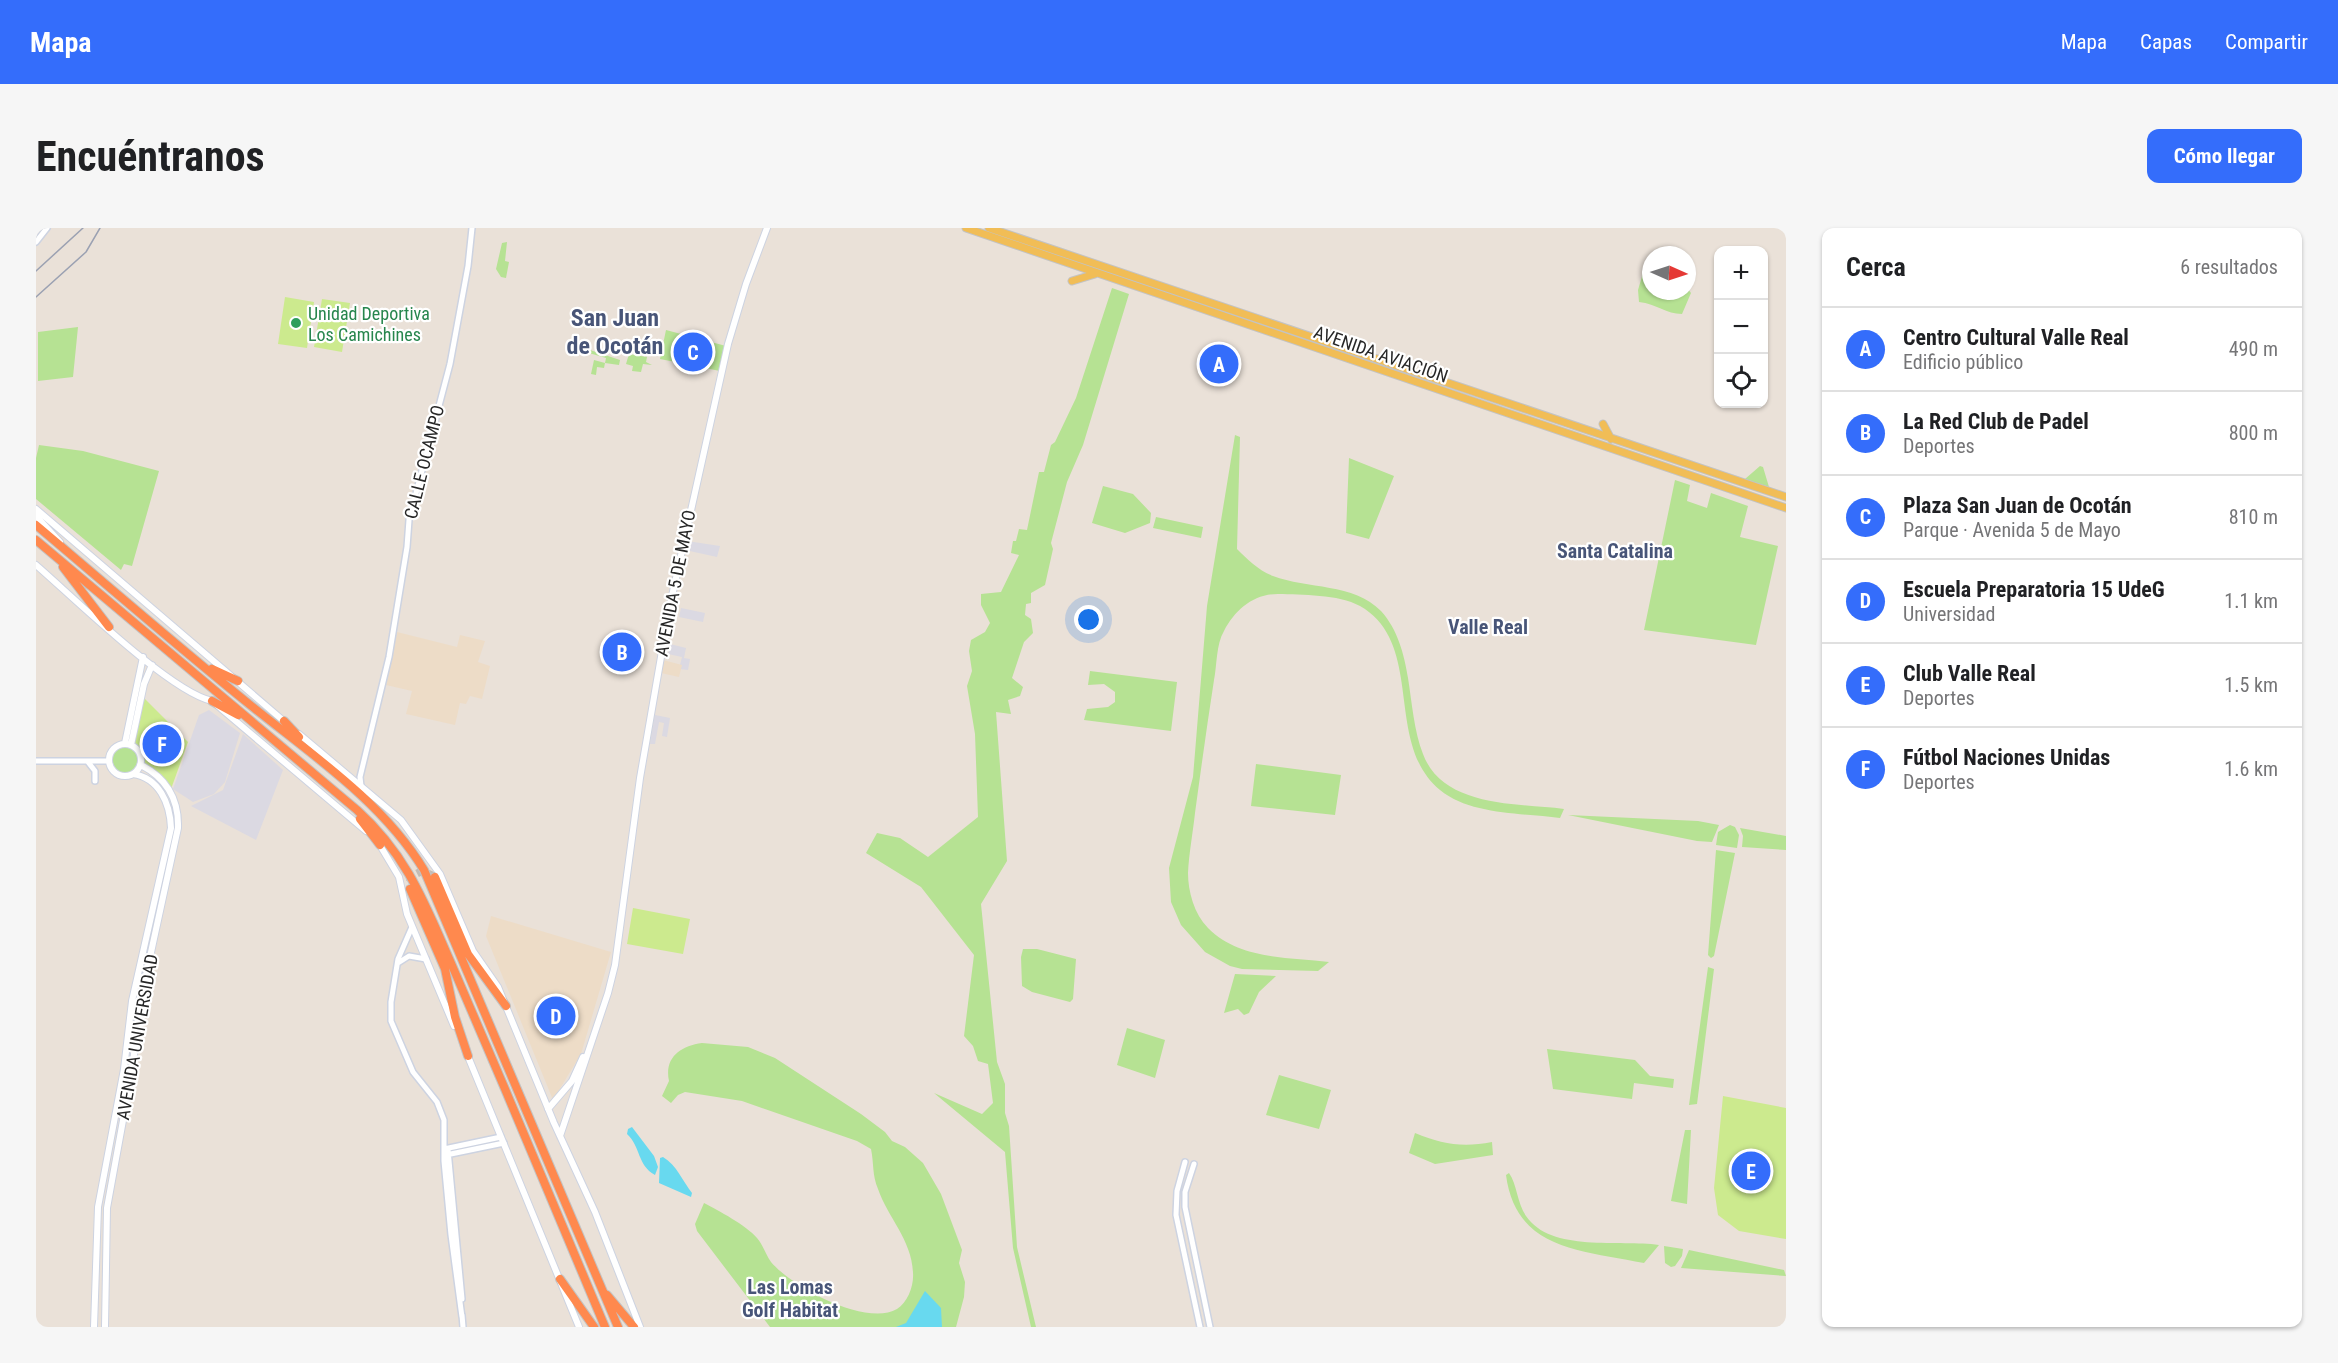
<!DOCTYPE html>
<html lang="es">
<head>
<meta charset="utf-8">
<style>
	:root { --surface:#fff; --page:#f6f6f6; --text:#202124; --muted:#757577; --line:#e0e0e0; --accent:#346dfb }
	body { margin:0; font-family:"Roboto Condensed",sans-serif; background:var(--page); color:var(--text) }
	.controls { position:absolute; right:18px; top:18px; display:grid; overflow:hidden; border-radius:12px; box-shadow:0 2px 4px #0004 }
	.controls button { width:54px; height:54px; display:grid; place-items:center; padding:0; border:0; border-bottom:2px solid var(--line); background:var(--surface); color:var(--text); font:30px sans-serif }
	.compass { position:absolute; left:1606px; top:18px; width:54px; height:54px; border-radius:50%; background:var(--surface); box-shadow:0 2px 4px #0004; rotate:93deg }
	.you { position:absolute; left:1053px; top:392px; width:21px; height:21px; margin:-15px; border:4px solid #fff; border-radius:50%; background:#1a73e8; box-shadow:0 0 0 9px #1a73e833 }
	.badge { display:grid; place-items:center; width:39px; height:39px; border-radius:50%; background:var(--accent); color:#fff; font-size:20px; font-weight:700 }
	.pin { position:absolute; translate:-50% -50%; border:3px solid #fff; box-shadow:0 2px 6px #0006 }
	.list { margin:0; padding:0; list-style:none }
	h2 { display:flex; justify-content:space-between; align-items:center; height:78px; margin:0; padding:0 24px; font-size:26px }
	h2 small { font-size:20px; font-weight:400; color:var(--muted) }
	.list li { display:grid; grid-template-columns:39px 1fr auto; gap:18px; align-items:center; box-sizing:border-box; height:84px; padding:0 24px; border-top:2px solid var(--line) }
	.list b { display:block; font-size:22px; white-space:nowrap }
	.list p { margin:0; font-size:20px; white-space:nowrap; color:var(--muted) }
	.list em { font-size:20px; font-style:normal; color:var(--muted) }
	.icon { flex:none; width:33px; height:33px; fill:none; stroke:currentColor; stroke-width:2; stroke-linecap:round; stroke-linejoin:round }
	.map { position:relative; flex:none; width:1750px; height:1099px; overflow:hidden; border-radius:12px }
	header { display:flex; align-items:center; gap:36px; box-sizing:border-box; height:84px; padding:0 30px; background:var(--accent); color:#fff }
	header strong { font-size:28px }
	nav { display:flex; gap:33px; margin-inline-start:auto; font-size:21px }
	.intro { display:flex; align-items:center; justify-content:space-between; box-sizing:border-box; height:144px; padding:0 36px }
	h1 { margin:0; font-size:42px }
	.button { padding:15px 27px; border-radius:12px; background:var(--accent); color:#fff; font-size:21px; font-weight:700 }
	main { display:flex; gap:36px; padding:0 36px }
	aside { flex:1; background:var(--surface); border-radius:12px; box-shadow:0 2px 4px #0004 }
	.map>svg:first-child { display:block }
	.industrial { fill:#dbd9e2 }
	.education { fill:#eddcc7 }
	.green { fill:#b6e293 }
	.pitch { fill:#ccea8e }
	.water { fill:#68d9ef }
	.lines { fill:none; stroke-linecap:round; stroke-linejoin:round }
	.motorway-tunnel { stroke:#c3bcb5; stroke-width:8; stroke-dasharray:8 4; stroke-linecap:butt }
	.tertiary-casing { stroke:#cdd3e1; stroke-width:8 }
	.secondary-casing { stroke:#cdd3e1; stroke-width:8 }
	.primary-casing { stroke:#c3c3c3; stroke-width:9 }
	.motorway-casing { stroke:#c3c3c3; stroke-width:10 }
	.tertiary { stroke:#fff; stroke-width:5 }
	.secondary { stroke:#fff; stroke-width:6 }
	.primary { stroke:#f1bd56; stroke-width:7 }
	.motorway { stroke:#ff894e; stroke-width:8 }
	.rail { stroke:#9ba1b2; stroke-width:1.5 }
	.leisure-dot { fill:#2e9e5b; stroke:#fff; stroke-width:2 }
	.labels { text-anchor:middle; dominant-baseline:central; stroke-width:4.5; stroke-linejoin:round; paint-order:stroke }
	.leisure-label { font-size:18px; fill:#27864d; stroke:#fff; text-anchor:start }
	.street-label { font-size:18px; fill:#272727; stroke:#fff }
	.neighbourhood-label { font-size:20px; font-weight:bold; fill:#485578; stroke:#fff }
	.district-label { font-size:24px; font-weight:bold; fill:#485578; stroke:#fff }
</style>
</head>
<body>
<header>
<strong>Mapa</strong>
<nav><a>Mapa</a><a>Capas</a><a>Compartir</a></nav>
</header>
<div class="intro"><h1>Encuéntranos</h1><a class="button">Cómo llegar</a></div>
<main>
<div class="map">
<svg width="1750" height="1099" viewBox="0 0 1750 1099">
	<rect width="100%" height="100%" fill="#eae1d8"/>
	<path class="industrial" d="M651,313l33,5 -3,11 -32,-7z
		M645,380l24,5 -2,9 -24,-5z
		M634,416l16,4 -2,10 6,1 -2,11 -9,-1 3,-12 -14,-3z
		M173,482l31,23 -15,49 -11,12 -21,8 -20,-13 26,-74z
		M619,487l15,3 -3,19 -5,-1 2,-13 -5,-1 -4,22h-5z
		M207,506l40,36 -27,70 -65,-34 32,-16z"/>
	<path class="education" d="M361,404l60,15 3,-12 25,6 -7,21 12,4 -8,33 -12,-3 -4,8 -6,-1 -5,22 -49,-11 6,-23 -26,-6z
		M627,432l19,5 -3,12 -18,-4z
		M455,688l120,36 -30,102 -28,46 -67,-164z"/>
	<path class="green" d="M471,14l-2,19 4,1 -3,16 -5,-1 -5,-8 6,-26z
		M1615,42v21h36v-3l4,5 -9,21c-16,0 -25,-10 -43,-12l-1,-12 5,-17z
		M1076,60l17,6 -46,151 -16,37 -16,61 2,6 -8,36 -14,8v10l-5,1 -1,11 6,4 2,14 -9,9 -12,36 11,9 -3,9 -12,4 3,14 -15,-2 11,149 -26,43 16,158 8,22v29l4,13 8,121 19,80h-5l-18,-79 -8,-96 -71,-59 48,21 11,-11 -5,-39 -10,-3 -5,-15 -9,-10 10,-81 -53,-68 -55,-34 11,-20 23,5 28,19 50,-40 -3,-83 -8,-48 5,-15 -3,-20 2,-11 14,-8 5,-9 -9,-18v-11l20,-2 18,-37 -8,-2 2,-12h3l3,-12 8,1 12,-58h5l7,-27 4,-3 21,-44z
		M42,99l-5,50 -35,4v-49z
		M630,102l60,16 -6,25 -60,-12z
		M554,122l30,10 -1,5 -14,-2 -1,5 -7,-1 -1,8 -5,-1 3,-14 11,3 1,-5 -17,-5z
		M593,126l18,3 -1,5 6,3 -9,-1 -2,8 -9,-1 1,-5 -7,-2z
		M1199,207l5,2 -3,112c11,11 21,21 36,27 34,13 81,7 108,35 17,19 23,43 27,67 4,25 6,53 15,76 20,54 95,49 141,55l-4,9c-37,-5 -90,-3 -120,-28 -57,-47 -14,-146 -80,-184 -22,-12 -58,-11 -82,-12 -25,0 -43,16 -54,37 -8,13 -7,35 -10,49 -7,45 -13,89 -19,133 -2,19 -6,40 -7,60 0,18 6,41 20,55 32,32 80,29 121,34l-11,9 -76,-2 -12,-3 -25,-14 -24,-27 -10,-23 -2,-34 24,-91 14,-171z
		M3,217l44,6 76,20 -27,95 -8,-2 -3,6 -85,-71v-41z
		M1313,230l45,18 -25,63 -23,-6z
		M1724,238l3,1 6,20 -24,-8z
		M1639,252l15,5 -3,16 20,7 4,-15 37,13 -8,31 38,9 -22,99 -112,-15z
		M1067,258l30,8 18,19 -1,10 -25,10 -33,-10z
		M1120,289l47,10 -2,11 -48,-10z
		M1054,443l87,11 -6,49 -87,-11 3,-11 21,-2 7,-5v-10l-11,-8 -16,1z
		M75 532a14 14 0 1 1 28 0a14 14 0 1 1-28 0Z
		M1220,536l85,11 -6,40 -84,-9z
		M1532,587l130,6 21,4 -7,17 -15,-1z
		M1694,597l5,2 4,8 -2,13 -21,-3 2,-13z
		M1704,600l46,8v14l-44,-3 1,-11z
		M1680,622l19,3 -21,103 -3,2 -3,-3z
		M987,721h14l39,10 -3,40 -3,3 -38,-10 -10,-6 -1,-29z
		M1672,739l6,2 -17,135 -8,1z
		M1199,746l41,2 -17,16 -10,21 -5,2 -6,-6 -14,4z
		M1091,800l38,12 -10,38 -38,-13z
		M666,815l46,4 27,11 86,56 24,18 7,9 13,6 18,16 18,31 21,56 -3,13 6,19 -1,15 -8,30h-186l-73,-96 -2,-7 9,-21c15,8 42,22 53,35 6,7 9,17 14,24 21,25 95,65 126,47 11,-7 17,-24 16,-36 -1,-33 -25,-55 -35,-84 -6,-14 -4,-26 -7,-40l-14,-8 -115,-40 -57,-9 -7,3 -7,8 -9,-7 7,-15c-5,-23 11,-35 33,-38z
		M1511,821l88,11 15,16 24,3 -1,9 -39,-5 -2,16 -79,-10z
		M1243,847l52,15 -12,39 -53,-14z
		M1649,902h6l-4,74 -16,-3z
		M1379,905c27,11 47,15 77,9l1,13 -58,9 -26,-11z
		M1473,945c8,11 8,30 17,43 25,37 94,23 133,29l-15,18c-62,-13 -128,-12 -138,-88z
		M1628,1018l19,3 -1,7 -7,10 -4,1 -6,-4z
		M1653,1022l95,20 2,6 -105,-8z"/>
	<path class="pitch" d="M249,69l29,5 -7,46 -29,-4z
		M286,71l28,4 -8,49 -28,-5z
		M108,470l44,44 -17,47 -27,-24 -1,-11 -9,-12z
		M597,680l57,11 -7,35 -56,-10z
		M1687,868l63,12v131l-47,-8 -21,-16 -4,-27z"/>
	<path class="water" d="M596,899l22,29 4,11 -3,8c-18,-10 -14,-28 -28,-41l1,-5z
		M627,929c14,8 20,25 29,36l-1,4 -32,-14 1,-25z
		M889,1063l16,17 1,19h-46l10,-4z"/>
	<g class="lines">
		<path class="motorway-tunnel" d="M374,654l2,-6 10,-5 13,6"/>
		<g class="tertiary-casing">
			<path id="tertiary" d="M0,14l11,-14
				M0,533h73
				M52,534l7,9v10
				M325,558l-1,-9 29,-120 18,-110 2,-27 41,-156 18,-98 4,-38
				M376,699l-14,32 -7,43v19l22,51 24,30 7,18v41l7,74 11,82
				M362,735l11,-7 17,3
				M408,921l57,-12
				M412,922l14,149
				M410,927l58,-12
				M1149,934l-8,29 -1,24 24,112
				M1158,936l-9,28v15l25,120
				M426,1087l1,12"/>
		</g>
		<g class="secondary-casing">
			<path id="secondary" d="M0,281l250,214
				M0,288l24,26
				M0,337c37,32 134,127 176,136l154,130
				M263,506l102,86 39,54 33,77 25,36 56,136 41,89 45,115
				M89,515l18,-86
				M73 532a16 16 0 1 1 32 0a16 16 0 1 1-32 0Z
				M95,517l13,-61 8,-19
				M342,614l21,35 8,37 47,112
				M431,826l112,273
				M512,881l24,-28 11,-24
				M524,908l48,-143 7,-28 25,-187 30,-173 58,-261 18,-60 21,-56
				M58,1099l4,-120 26,-138 8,-68 39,-173c-1,-25 -12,-50 -38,-54
				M69,1099l2,-119 25,-137 8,-68 38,-175c1,-29 -12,-50 -37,-63"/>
		</g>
		<g class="primary-casing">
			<path id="primary" d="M930,0l820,280
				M953,0l797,269
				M1036,53l23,-7
				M1567,196l8,15"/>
		</g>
		<g class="motorway-casing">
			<path id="motorway" d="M0,297c71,60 141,121 213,179 62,50 133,97 175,166l194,457
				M0,312l321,270c50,45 68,94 94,153 18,42 36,84 54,126 33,79 67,158 100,238
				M27,339l46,60
				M176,441l26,12
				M176,473l26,14
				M248,493l15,16
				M324,591l20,26
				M399,649l33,77 38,52
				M374,661l35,80 10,48 13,39
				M524,1051l34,48
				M571,1067l27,32"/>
		</g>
		<use href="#tertiary" class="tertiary"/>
		<use href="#secondary" class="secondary"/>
		<use href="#primary" class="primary"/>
		<use href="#motorway" class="motorway"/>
		<path class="rail" d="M0,43l47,-43
			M0,69l50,-45 14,-24"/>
	</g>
	<circle class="leisure-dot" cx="260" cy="95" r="6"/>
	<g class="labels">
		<g class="leisure-label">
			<text x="272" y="85">Unidad Deportiva<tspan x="272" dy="21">Los Camichines</tspan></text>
		</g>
		<g class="street-label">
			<text transform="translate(1345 126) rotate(19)">AVENIDA AVIACIÓN</text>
			<text transform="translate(388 234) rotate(-76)">CALLE OCAMPO</text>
			<text transform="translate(639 355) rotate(-79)">AVENIDA 5 DE MAYO</text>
			<text transform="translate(101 809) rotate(-80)">AVENIDA UNIVERSIDAD</text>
		</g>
		<g class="neighbourhood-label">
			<text x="1579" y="323">Santa Catalina</text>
			<text x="1452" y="399">Valle Real</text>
			<text x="754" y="1059">Las Lomas<tspan x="754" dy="23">Golf Habitat</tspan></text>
		</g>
		<g class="district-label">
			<text x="579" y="90">San Juan<tspan x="579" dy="28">de Ocotán</tspan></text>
		</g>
	</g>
</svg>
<div class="controls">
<button>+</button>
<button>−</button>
<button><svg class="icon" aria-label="locate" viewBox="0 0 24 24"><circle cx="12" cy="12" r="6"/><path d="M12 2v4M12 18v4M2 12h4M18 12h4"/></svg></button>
</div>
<svg class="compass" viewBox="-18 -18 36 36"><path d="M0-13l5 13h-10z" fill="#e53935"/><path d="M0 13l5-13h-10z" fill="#757577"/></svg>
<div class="you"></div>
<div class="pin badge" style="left:1183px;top:136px">A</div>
<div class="pin badge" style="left:586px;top:424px">B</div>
<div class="pin badge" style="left:657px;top:124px">C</div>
<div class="pin badge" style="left:520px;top:788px">D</div>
<div class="pin badge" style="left:1715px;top:943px">E</div>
<div class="pin badge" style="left:126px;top:516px">F</div>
</div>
<aside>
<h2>Cerca<small>6 resultados</small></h2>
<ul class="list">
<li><span class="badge">A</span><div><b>Centro Cultural Valle Real</b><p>Edificio público</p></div><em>490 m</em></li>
<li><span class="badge">B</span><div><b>La Red Club de Padel</b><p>Deportes</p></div><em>800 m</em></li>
<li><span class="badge">C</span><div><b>Plaza San Juan de Ocotán</b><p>Parque · Avenida 5 de Mayo</p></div><em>810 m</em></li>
<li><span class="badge">D</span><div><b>Escuela Preparatoria 15 UdeG</b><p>Universidad</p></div><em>1.1 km</em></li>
<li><span class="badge">E</span><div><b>Club Valle Real</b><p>Deportes</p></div><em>1.5 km</em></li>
<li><span class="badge">F</span><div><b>Fútbol Naciones Unidas</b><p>Deportes</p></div><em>1.6 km</em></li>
</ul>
</aside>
</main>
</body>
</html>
